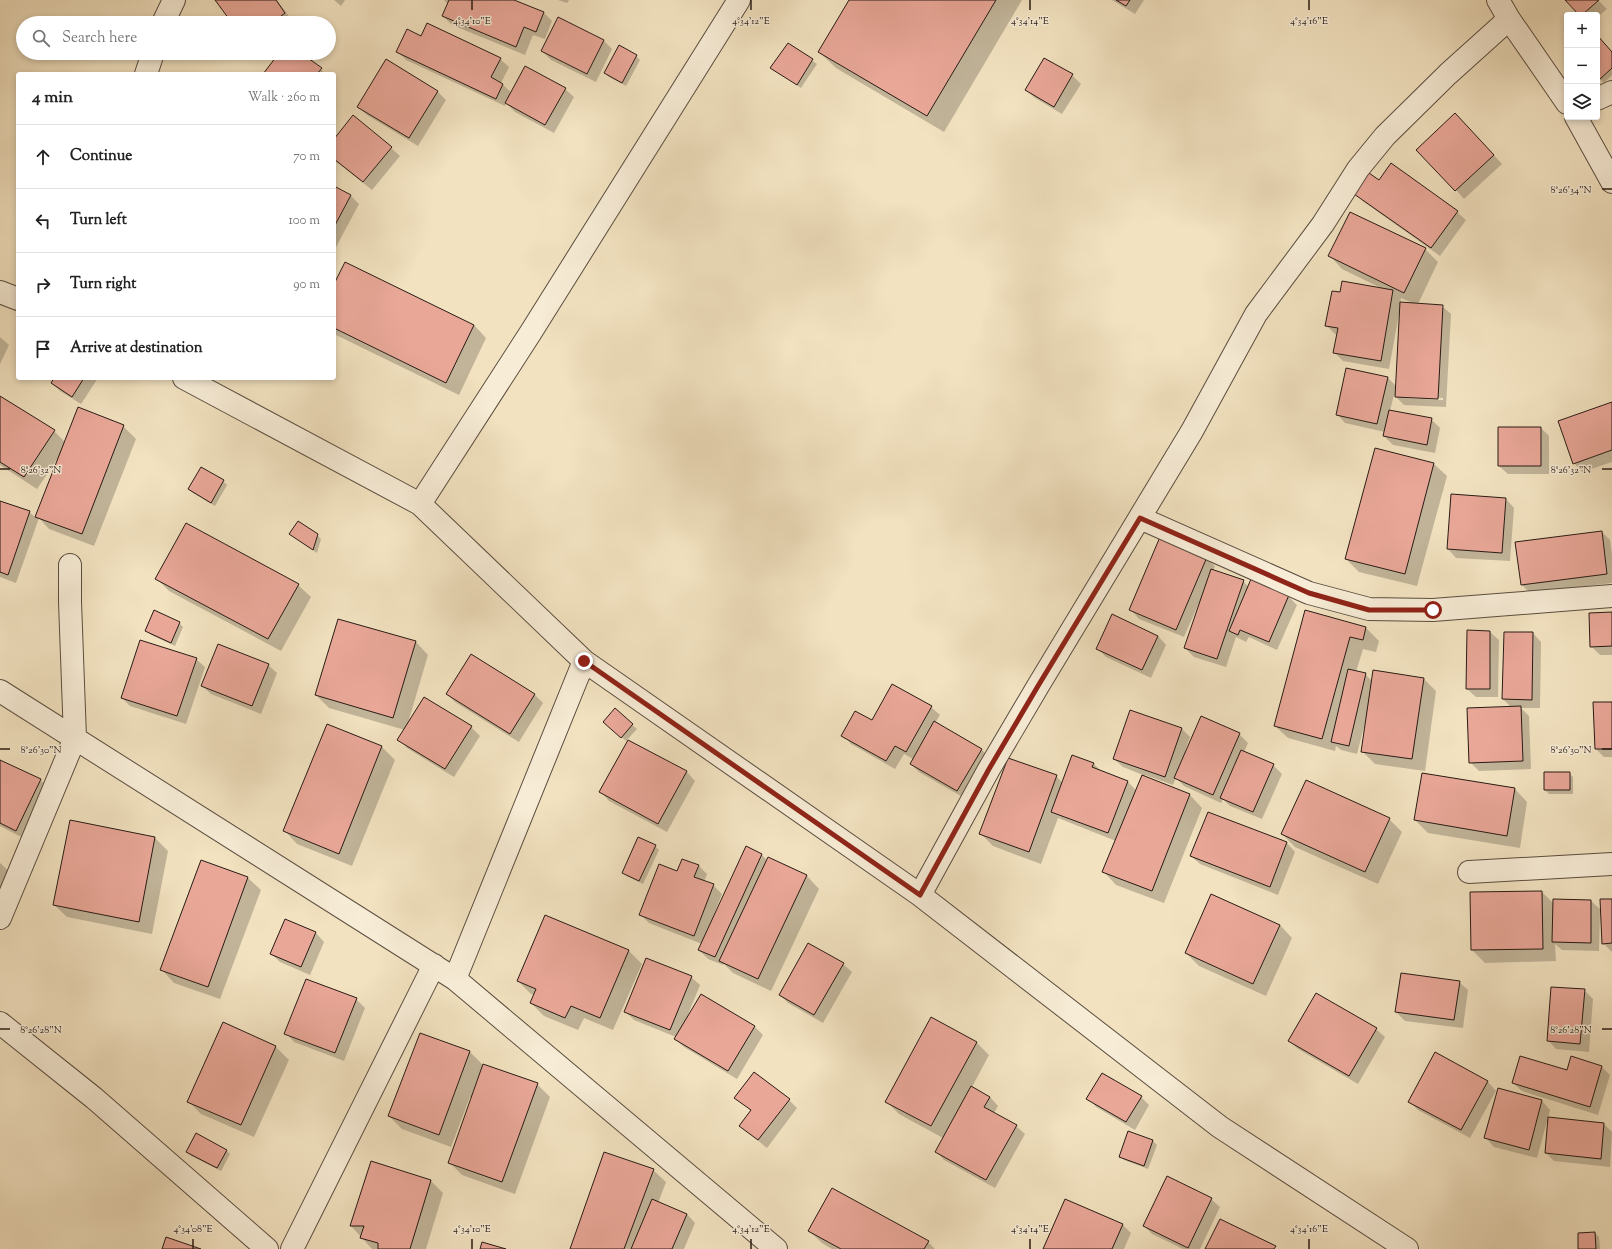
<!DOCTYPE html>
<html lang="en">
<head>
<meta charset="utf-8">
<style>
	:root { --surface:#fff; --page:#f6f6f6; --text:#222; --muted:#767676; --line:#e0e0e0 }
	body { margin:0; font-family:"Sorts Mill Goudy",serif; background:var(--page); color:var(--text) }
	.controls { position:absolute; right:12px; top:12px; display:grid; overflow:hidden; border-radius:4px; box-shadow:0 2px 6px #0003 }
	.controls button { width:36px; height:36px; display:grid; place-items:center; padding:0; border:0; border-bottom:1px solid var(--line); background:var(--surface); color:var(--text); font:20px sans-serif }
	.stop { position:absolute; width:12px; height:12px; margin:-9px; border:3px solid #8f2418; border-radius:50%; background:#fff }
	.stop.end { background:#8f2418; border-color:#fff; box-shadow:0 1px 4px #0008 }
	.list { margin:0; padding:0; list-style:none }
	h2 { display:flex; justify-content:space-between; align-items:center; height:52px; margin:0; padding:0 16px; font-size:17px }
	h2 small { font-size:13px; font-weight:400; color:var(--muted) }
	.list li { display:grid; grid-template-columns:26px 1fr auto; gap:12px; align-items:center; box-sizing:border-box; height:64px; padding:0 16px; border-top:1px solid var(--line) }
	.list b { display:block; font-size:15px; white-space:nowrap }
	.list em { font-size:13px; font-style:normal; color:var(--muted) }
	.icon { flex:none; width:22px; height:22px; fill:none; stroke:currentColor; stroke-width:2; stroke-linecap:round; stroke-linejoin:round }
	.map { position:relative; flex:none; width:1612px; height:1249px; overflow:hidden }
	.search { position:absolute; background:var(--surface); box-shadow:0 2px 6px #0003; left:16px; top:16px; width:320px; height:44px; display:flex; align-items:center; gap:10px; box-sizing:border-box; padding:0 14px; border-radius:22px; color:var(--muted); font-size:15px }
	.panel { position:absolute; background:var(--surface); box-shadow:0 2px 6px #0003; left:16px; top:72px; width:320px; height:308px; border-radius:4px }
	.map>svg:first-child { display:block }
	.shadow { fill:#0003; fill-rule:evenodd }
	.building { fill:#e9a798; stroke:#281b14 }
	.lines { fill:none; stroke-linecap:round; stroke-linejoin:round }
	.minor-casing { stroke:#5a4d3f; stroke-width:24 }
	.minor { stroke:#f7ecd6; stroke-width:22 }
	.route { stroke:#8f2418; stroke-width:5 }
	.ticks { fill:none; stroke:#281b14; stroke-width:1.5 }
	.ticks-label { font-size:10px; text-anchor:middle; fill:#281b14; stroke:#f7ecd6; stroke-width:3; stroke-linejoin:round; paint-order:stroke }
</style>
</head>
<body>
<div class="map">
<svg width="1612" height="1249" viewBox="0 0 1612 1249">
	<rect width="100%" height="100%" fill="#f2e2c0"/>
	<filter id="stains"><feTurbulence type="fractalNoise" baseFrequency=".005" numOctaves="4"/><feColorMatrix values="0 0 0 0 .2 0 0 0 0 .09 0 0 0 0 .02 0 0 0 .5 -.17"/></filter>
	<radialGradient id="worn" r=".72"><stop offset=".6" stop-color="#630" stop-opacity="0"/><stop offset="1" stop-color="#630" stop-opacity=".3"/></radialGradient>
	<path class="shadow" d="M216,0h61l16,22 -59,1z
		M334,0h11l-4,6z
		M444,0h68l32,13 8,8 -7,18 -12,-4 -8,20 -73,-30 -9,-9 5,-12z
		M558,0h11l-2,3z
		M850,0h172l-78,132 -108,-64 -17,-16z
		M1112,0h32l-9,14z
		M1566,0h32l9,9 -10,9v-3h-17z
		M558,19l46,22 8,8 -16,33 -45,-22 -9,-9z
		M421,37l79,22 9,8 -8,16 11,10 53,-4 9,8 -20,36 -39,-21 -9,-9 -1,3 -99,-46 -8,-8z
		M1597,37l15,16v22l-8,8 -7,-7z
		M788,44l29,20 -16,24 -29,-20z
		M281,53h19l26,21h-61z
		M636,56l4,4 -14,26 -17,-9 -4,-4z
		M387,61l51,31 8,8 -28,46 -51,-31 -9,-8z
		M1072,75l9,9 -19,30 -27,-16 -9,-8z
		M1464,123l38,41 -38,35 -8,-9z
		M334,140l57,8 9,8 -28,34 -38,-30z
		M1379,181l78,31 9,8 -26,36 -76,-54 -8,-8z
		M334,187l17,9 8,8 -25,47z
		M1425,249l13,13 -20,42 24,2 9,8 -5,93 -42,-2 -10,-10 -4,16 41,8 9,9 -5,25 -42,-8 -9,-9 1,-4 -40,-9 -8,-9 51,-36 8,8 4,-72h-1l-10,55 -46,-8 -9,-9 4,-18h-3l-9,-9 15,-32 40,-5 -39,-19 -12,-13zM1401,298l14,6 -15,-1zM1403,396l40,2v2l-40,-2z
		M334,287l140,38 12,13 -27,57 -125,-61z
		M0,337l9,8 -9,19z
		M55,378h43l-17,26 -21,-13 -8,-8z
		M0,397l54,34 11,11 58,-16 13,13 -42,107 -45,-17 -10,-11 -23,65 -16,-6v-75l29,10 7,6 24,-63 -23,34 -37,-24z
		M1612,403v59l-30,10 -8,-9z
		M1541,428l8,8v38h-41l-9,-8z
		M1434,464l13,12 -30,110 -58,-14 -13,-13z
		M223,481l4,4 -12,21 -22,-13 -4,-4z
		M1452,496l54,3 8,9 -4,53 -54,-3 -8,-9z
		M1602,532l8,8 2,15v28l-82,10 -8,-8z
		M290,534l27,1 4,4 -4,14z
		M1206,558l9,8 -2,5 30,10 6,6 39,9 9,9 -20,45 -28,-13 -3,5 -10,-5 -10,30 -32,-10 -9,-9 16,-45h-2l-15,34 -45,-18 -8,-9z
		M157,579l141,6 13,12 -30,54 -112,-60z
		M1305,612l61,16 13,13 -3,11 -13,-3 -7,23 9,2 7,7 51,-3 13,13 -11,80 -50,-7 -13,-13 5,-32h-1l-9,35 -16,-4 -5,-4 -1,5 -47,-13 -13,-12z
		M1612,613v42h-12l-9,-9z
		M179,623l4,4 -8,19 -24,-11 -4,-4z
		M1468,631l22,1 9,8 -1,57h-22l-9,-8z
		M1533,633l8,9 -1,66h-19l8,8 2,53 -52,2 -9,-9 42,-54 -9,-9z
		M1158,636l8,9 -15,33 -45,-21 -8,-8z
		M416,642l12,13 -20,68 63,4 9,9 -26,41 -47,-29 -8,-9 6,-9 -76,-22 -13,-13z
		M196,659l9,8 -19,57 -56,-18 -8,-8z
		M268,665l9,8 -16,41 -50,-20 -9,-8z
		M447,694h87l9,9 -24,39 -64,-40z
		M1612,703v54h-8l-8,-8z
		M931,707l9,8 -5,8 46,26 9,9 -24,41 -47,-27 -8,-8 2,-5 -9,-5 -9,15 -44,-25 -8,-9 30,-14z
		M615,710l22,19 -11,12 -18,-15z
		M327,726l55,21 13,13 -43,106 -55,-22 -12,-13z
		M1182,729l8,8 -5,14 54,-17 9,9 -4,9 29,13 9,9 -20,45 -32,-13 -7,-7 -2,4 -37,-17 -8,-8 -3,7 -28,-10 -1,2 46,18 12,13 -38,95 -48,-18 -12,-13 12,-31 -58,-23 -17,46 -48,-18 -12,-12 75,-58 7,7 10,-27 21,8 8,8 26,10 8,8 7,-15 -20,-8 -9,-8z
		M629,741l58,31 8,9 -28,51 -58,-31 -8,-9z
		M0,761l40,19 9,8 -24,51 -25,-13z
		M1569,773l4,4v17h-24l-4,-4z
		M1515,789l12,13 -7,46 -92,-15 -13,-13z
		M1208,813l79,30 8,9 -17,43 -78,-31 -9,-8z
		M1389,819l13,13 -24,52 -83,-37 -13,-13z
		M70,821l85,17 13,13 -16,83 -85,-17 -13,-12z
		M655,846l4,4 -16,34 -16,-8 -4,-4z
		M746,848l16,7 5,5 1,-2 39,18 12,13 -48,102 -38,-18 -9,-9 -1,1 -15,-6 -9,-9 3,-6 -53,-21 -9,-9 38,-42 20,-7 9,9 -3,8 9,3 9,9 -10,25h1z
		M0,863l15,14 -15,29z
		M248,878l13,12 -41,109 -46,-16 -12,-13z
		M1542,892l12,12 37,-3 9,8 -1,42 -37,-1 -7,-6 1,17 -71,2 -13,-13z
		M1612,900v52l-9,-9z
		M546,916l83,35 13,13 -29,66 -29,-12 -6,12 -34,-14 -13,-13 4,-8 -4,-1 -13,-13z
		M1280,925l12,13 -26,58 -67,-30 -13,-13z
		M316,933l8,9 -14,33 -30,-13 -9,-8z
		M843,964l9,8 -29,51 -35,-20 -8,-8z
		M691,977l9,8 -13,32h1l14,-22 53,32 8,8 -26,44 -53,-32 -9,-8 1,-2 -42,-17 -8,-8z
		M1459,982l9,8 -5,38 -58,-7 -9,-9z
		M1584,990l9,9 -4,53 -33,-3 -8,-9z
		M356,999l9,9 -21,53 -50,-19 -8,-9z
		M223,1023l53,24 13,13 -35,77 -53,-23 -13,-13z
		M1376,1029l9,8 -27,47 -60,-35 -9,-8z
		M420,1034l50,18 14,14 53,18 13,13 -35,97 -53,-19 -13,-13 23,-64 -2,-1 -19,50 -49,-18 -13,-13z
		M976,1042l13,13 -17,32 18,10 8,9 -4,7 22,13 9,8 -30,54 -51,-28 -8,-9 7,-13 -44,-24 -13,-13z
		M1436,1054l52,28 8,9 -26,47 -52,-28 -9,-9z
		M1572,1057l30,10 8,8 -12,40 -76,-24 -9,-8 55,-11z
		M736,1097l53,3 8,8 -30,40 -27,-22 11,-15z
		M1141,1097l8,8 -14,25 -39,-23 -8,-9z
		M1542,1101l8,9 -13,48 -43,-11 -8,-9z
		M1549,1118l55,6 8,8 -2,35 -56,-6 -8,-8z
		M1153,1141l4,4 -9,24 -24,-9 -4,-4z
		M226,1150l4,4 -9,17 -30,-15 -4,-4z
		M653,1170l13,12 -8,21 29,11 8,9 -11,26h-113z
		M431,1181l12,12 -17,56h-54l-21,-23z
		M1211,1199l9,8 -20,42h-17l-31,-15 -8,-8z
		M1122,1224l9,9 -7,16h-79z
		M809,1231l119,11 7,7h-103l-10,-6z
		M1595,1233l4,4 1,12h-21z"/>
	<path class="building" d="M215,0h61l9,13 -13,10h-40z
		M449,0h65l30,12 -8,20 -12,-5 -8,20 -74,-31z
		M849,0h147l-69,116 -109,-64z
		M1116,0h14l-4,6z
		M1565,0h34l-17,15h-3z
		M558,17l46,23 -17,34 -46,-23z
		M427,23l74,35 -10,19 12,7 -7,15 -100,-47 11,-23 14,7z
		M1597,35l15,17v16l-13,12 -2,-2z
		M788,43l25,16 -16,26 -27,-17z
		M619,45l18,10 -15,28 -18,-10z
		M279,53h22l21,15 -5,6h-54z
		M1044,58l29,16 -19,33 -29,-17z
		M386,59l52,32 -29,47 -52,-31z
		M525,66l41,22 -21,37 -40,-22z
		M1455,113l39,42 -39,36 -39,-41z
		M353,115l39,32 -29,35 -29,-23v-20z
		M1391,163l67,48 -27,37 -77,-54 15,-21 10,7z
		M334,186l17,9 -17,32z
		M1350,212l76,36 -22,45 -76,-37z
		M345,262l129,63 -28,58 -112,-55v-44z
		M1342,281l51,9 -12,71 -48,-8 5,-25 -13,-2 7,-35 8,1z
		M1400,302l43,3 -5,94 -43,-2z
		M1346,368l42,9 -11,47 -41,-9z
		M54,378h30l-12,19 -21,-14z
		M0,396l55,34 -31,47 -24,-15z
		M1612,402v48l-39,14 -15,-43z
		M78,407l46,18 -42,109 -47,-17z
		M1389,410l43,8 -5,27 -44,-9z
		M1498,427h43v39h-43z
		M1375,448l59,15 -29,111 -60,-15z
		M201,467l23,13 -13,23 -23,-14z
		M1451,494l55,4 -4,55 -55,-4z
		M0,501l30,10 -22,64 -8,-3z
		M298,521l20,13 -5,16 -24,-16z
		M186,523l113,61 -31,55 -113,-60z
		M1602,531l5,43 -86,11 -6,-43z
		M1160,537l47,20 -31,73 -47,-20z
		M1211,569l33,11 -27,79 -33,-11z
		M1251,579l38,16 -20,47 -29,-12 -2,5 -9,-4z
		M154,610l26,12 -9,21 -26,-12z
		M1305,610l61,17 -3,13 -13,-3 -28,102 -48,-13z
		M1612,612v34l-22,1 -1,-34z
		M1112,614l46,22 -16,34 -46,-21z
		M338,619l78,22 -23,77 -78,-23z
		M1467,630l23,1v58h-24z
		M1504,632h29l-1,68 -30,-1z
		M140,640l57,18 -20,58 -56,-18z
		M218,644l51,20 -17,42 -51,-20z
		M471,654l64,40 -25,40 -64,-40z
		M1348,669l18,4 -17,73 -18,-4z
		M1373,670l51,8 -12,81 -51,-7z
		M892,684l40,22 -26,46 -11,-6 -9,15 -45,-25 14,-25 17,9z
		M424,697l48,29 -27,43 -48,-29z
		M1593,702h19v47h-17z
		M1521,706l2,55 -54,2 -2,-55z
		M615,708l18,16 -12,14 -18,-16z
		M1130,710l52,18 -17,49 -52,-18z
		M1201,716l39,17 -27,62 -39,-17z
		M934,721l48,28 -25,42 -47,-27z
		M327,724l55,22 -43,108 -56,-23z
		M628,740l59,31 -29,53 -59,-32z
		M1241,750l33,14 -21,48 -33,-14z
		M1072,755l22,8 -2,4 36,14 -20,52 -57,-21z
		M1008,758l49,17 -28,77 -50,-18z
		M0,760l41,19 -25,52 -16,-8z
		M1544,772h26v18h-26z
		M1422,773l93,15 -8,48 -93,-16z
		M1142,775l48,19 -38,97 -50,-19z
		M1306,780l84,38 -25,54 -84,-38z
		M1208,812l79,30 -17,45 -80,-31z
		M70,820l85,17 -16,85 -86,-17z
		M638,837l18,8 -17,36 -17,-8z
		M746,846l16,8 -47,103 -17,-7z
		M768,857l39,18 -49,104 -39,-18z
		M682,859l17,6 -5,12 20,7 -20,52 -55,-21 20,-51 18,7z
		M201,860l47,17 -40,110 -48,-17z
		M1542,891l1,58 -72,1 -1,-58z
		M1211,894l69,31 -27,59 -68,-31z
		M1553,899l38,1v43l-39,-1z
		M1600,899h12v44l-10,1z
		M545,915l84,35 -29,68 -29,-12 -6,12 -35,-15 6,-14 -19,-8z
		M285,919l31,13 -15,35 -31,-13z
		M808,943l36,20 -30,52 -35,-20z
		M646,958l46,18 -22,54 -46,-18z
		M1401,973l59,8 -6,39 -59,-8z
		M306,979l51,19 -22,55 -51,-19z
		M1551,987l34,2 -5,55 -33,-3z
		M1316,993l61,35 -28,48 -61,-35z
		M701,994l54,32 -27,45 -54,-32z
		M931,1017l46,25 -46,84 -46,-24z
		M223,1022l53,24 -35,79 -54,-23z
		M420,1033l50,18 -31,84 -51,-19z
		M1435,1052l53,29 -27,49 -53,-28z
		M1520,1056l47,14 4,-14 31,10 -12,41 -78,-24z
		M483,1064l55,19 -36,99 -54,-19z
		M754,1072l36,27 -32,41 -19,-14 12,-16 -17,-12z
		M1102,1073l40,23 -16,26 -40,-23z
		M971,1086l19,11 -6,10 33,18 -31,55 -51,-28z
		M1498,1088l44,12 -13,50 -45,-12z
		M1548,1117l56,6 -3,36 -56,-6z
		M1128,1131l25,9 -9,26 -25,-9z
		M196,1133l31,17 -10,18 -31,-16z
		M604,1152l50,17 -30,80h-54z
		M371,1161l60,19 -21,69h-32v-6l-18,-5 4,-12h-14z
		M1167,1176l45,22 -24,50 -45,-22z
		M832,1188l97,53 -5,8h-83l-33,-18z
		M652,1199l35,15 -15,35h-41z
		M1065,1199l58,25 -11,25h-69z
		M1220,1219l56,27 -2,3h-69z
		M1595,1232l1,17h-18v-16z
		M166,1237l35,12h-39z
		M482,1242l24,7h-26z"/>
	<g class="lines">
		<g class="minor-casing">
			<path id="minor" d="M1498,0l11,19 58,84
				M163,23l11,-23
				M146,74l7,-21
				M1597,99l15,-7
				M1576,117l36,65
				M0,292l18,7
				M184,378l236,126 164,157 336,234 300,232 187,122
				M420,504l111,-172 208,-332
				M1140,518l169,75 60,16 64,1 179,-14
				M0,691l455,288 129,-318
				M1469,872l143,-8
				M920,895l69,-126 49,-83 154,-255 64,-117 67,-90 35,-55 27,-33 63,-62 61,-55
				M0,918l75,-180 -5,-136v-37
				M455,979l321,270
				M0,1023l94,75 173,151
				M292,1249l142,-284"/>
		</g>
		<use href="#minor" class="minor"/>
	</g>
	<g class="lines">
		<path class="route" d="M584,661l336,234 69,-126 49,-83 102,-168 169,75 60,17h64"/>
	</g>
	<path class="ticks" d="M472,0v10M751,0v10M1030,0v10M1309,0v10M1602,189h10M0,469h10M1602,469h10M0,749h10M1602,749h10M0,1029h10M1602,1029h10M193,1239v10M472,1239v10M751,1239v10M1030,1239v10M1309,1239v10"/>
	<g class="ticks-label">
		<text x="472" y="24">4°34'10"E</text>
		<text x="751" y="24">4°34'12"E</text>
		<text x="1030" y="24">4°34'14"E</text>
		<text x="1309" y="24">4°34'16"E</text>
		<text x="1571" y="193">8°26'34"N</text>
		<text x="41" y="473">8°26'32"N</text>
		<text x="1571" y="473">8°26'32"N</text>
		<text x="41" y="753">8°26'30"N</text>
		<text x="1571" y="753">8°26'30"N</text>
		<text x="41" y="1033">8°26'28"N</text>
		<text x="1571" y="1033">8°26'28"N</text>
		<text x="193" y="1232">4°34'08"E</text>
		<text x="472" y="1232">4°34'10"E</text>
		<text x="751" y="1232">4°34'12"E</text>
		<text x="1030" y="1232">4°34'14"E</text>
		<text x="1309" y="1232">4°34'16"E</text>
	</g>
	<rect width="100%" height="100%" filter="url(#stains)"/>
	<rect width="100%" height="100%" fill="url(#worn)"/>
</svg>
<div class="controls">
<button>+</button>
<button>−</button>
<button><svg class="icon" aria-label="layers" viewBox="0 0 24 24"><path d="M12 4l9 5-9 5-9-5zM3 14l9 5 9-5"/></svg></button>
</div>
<div class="stop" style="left:1433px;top:610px"></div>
<div class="stop end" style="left:584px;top:661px"></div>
<div class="search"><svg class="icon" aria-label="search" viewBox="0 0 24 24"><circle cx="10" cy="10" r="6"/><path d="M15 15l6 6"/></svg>Search here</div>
<section class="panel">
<h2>4 min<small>Walk · 260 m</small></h2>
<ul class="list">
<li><svg class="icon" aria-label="ahead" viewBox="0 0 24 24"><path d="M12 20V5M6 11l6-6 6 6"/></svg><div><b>Continue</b></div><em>70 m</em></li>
<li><svg class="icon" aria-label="left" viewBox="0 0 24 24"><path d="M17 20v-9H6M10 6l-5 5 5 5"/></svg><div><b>Turn left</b></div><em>100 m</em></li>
<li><svg class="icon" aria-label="right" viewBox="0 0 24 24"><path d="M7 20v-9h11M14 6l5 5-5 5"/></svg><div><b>Turn right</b></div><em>90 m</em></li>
<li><svg class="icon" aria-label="arrive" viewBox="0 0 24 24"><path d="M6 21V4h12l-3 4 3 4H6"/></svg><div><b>Arrive at destination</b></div></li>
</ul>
</section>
</div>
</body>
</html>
